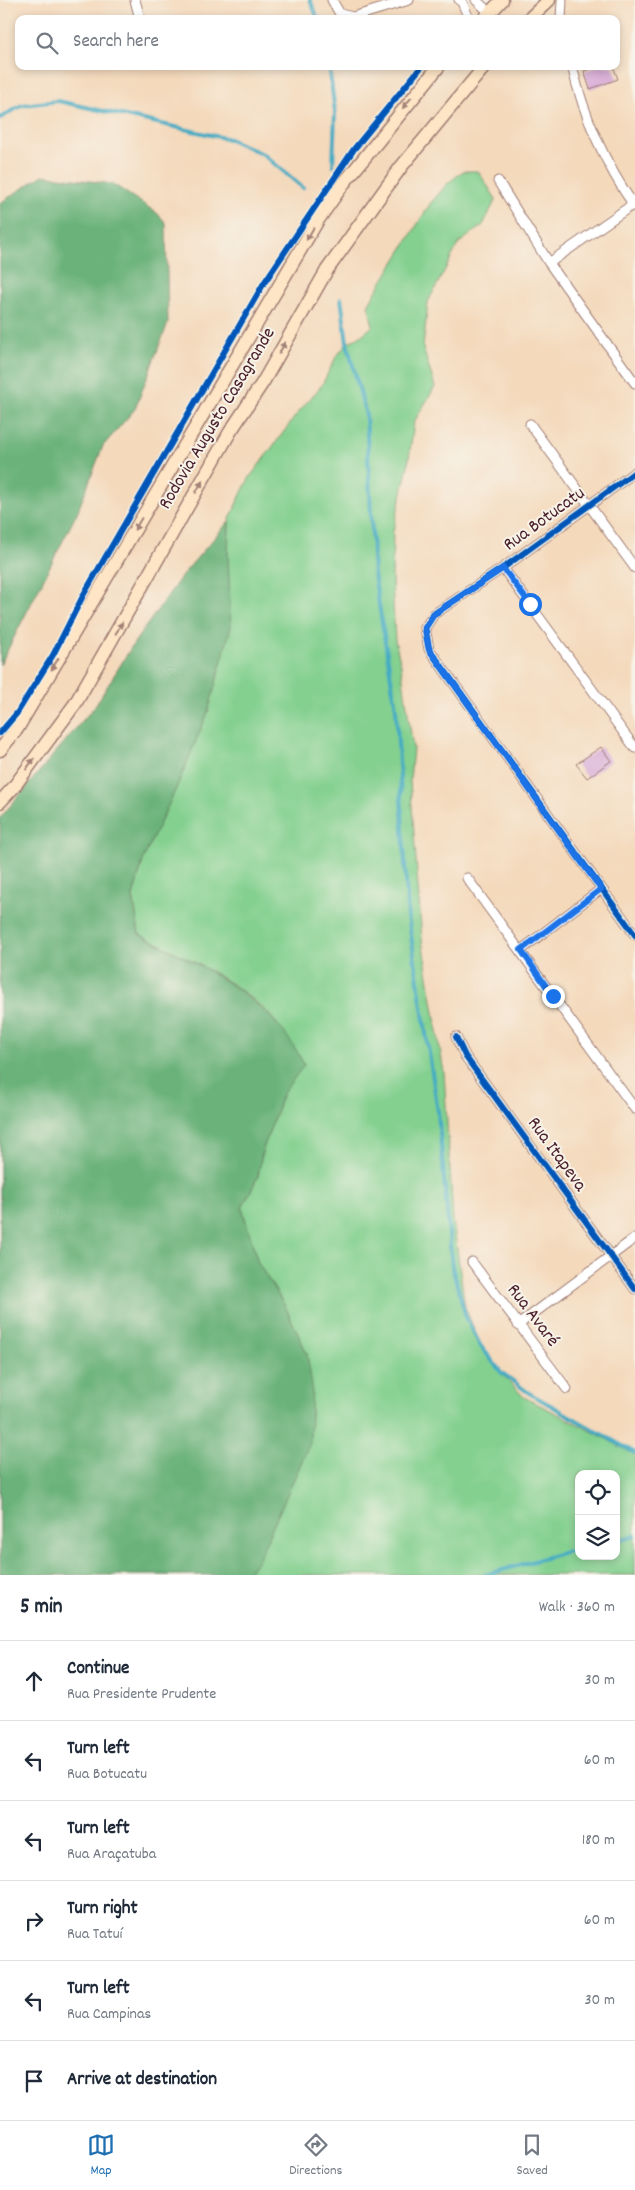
<!DOCTYPE html>
<html lang="en">
<head>
<meta charset="utf-8">
<style>
	:root { --surface:#fff; --page:#f6f6f7; --text:#1f2937; --muted:#747a83; --line:#e0e1e3; --accent:#1f6fb2 }
	body { margin:0; font-family:Dekko,sans-serif; background:var(--page); color:var(--text) }
	.controls { position:absolute; right:15px; bottom:15px; display:grid; overflow:hidden; border-radius:10px; box-shadow:0 2px 8px #0003 }
	.controls button { width:45px; height:45px; display:grid; place-items:center; padding:0; border:0; border-bottom:1px solid var(--line); background:var(--surface); color:var(--text); font:25px sans-serif }
	.stop { position:absolute; width:15px; height:15px; margin:-11px; border:4px solid #1a73e8; border-radius:50%; background:#fff }
	.stop.end { background:#1a73e8; border-color:#fff; box-shadow:0 1px 5px #0008 }
	.list { margin:0; padding:0; list-style:none }
	h2 { display:flex; justify-content:space-between; align-items:center; height:65px; margin:0; padding:0 20px; font-size:21px }
	h2 small { font-size:16px; font-weight:400; color:var(--muted) }
	.list li { display:grid; grid-template-columns:32px 1fr auto; gap:15px; align-items:center; box-sizing:border-box; height:80px; padding:0 20px; border-top:1px solid var(--line) }
	.list b { display:block; font-size:19px; white-space:nowrap }
	.list p { margin:0; font-size:16px; white-space:nowrap; color:var(--muted) }
	.list em { font-size:16px; font-style:normal; color:var(--muted) }
	.icon { flex:none; width:28px; height:28px; fill:none; stroke:currentColor; stroke-width:2; stroke-linecap:round; stroke-linejoin:round }
	.map { position:relative; flex:none; width:635px; height:1575px; overflow:hidden }
	.search { position:absolute; background:var(--surface); box-shadow:0 2px 8px #0003; left:15px; right:15px; top:15px; height:55px; display:flex; align-items:center; gap:12px; box-sizing:border-box; padding:0 18px; border-radius:10px; color:var(--muted); font-size:19px }
	.sheet { height:545px; background:var(--surface) }
	nav { display:flex; justify-content:space-around; align-items:center; box-sizing:border-box; height:70px; border-top:1px solid var(--line); background:var(--surface); font-size:14px; color:var(--muted) }
	nav a { display:grid; justify-items:center; gap:2px }
	nav .on { color:var(--accent) }
	.map>svg:first-child { display:block }
	.green { fill:#83d08f; stroke:#66785d; fill-rule:evenodd }
	.forest { fill:#6ab27a; stroke:#5a6852 }
	.lines { fill:none; stroke-linecap:round; stroke-linejoin:round }
	.stream { stroke:#43abc3; stroke-width:4 }
	.building { fill:#d29dd4 }
	.minor-casing { stroke:#9f7c73; stroke-width:11 }
	.secondary-casing { stroke:#9f7c73; stroke-width:15 }
	.minor { stroke:#fff; stroke-width:9 }
	.secondary { stroke:#fde5c5; stroke-width:12 }
	.cycleway-casing { stroke:#f7f3e8; stroke-width:9 }
	.cycleway { stroke:#0057b8; stroke-width:6 }
	.oneway { fill:#a48278 }
	.route { stroke:#1a73e8; stroke-width:6 }
	.labels { text-anchor:middle; dominant-baseline:central; stroke-width:4; stroke-linejoin:round; paint-order:stroke }
	.street-label { font-size:19px; fill:#4a1f2b; stroke:#f7f3e8 }
</style>
</head>
<body>
<div class="map">
<svg width="635" height="1575" viewBox="0 0 635 1575">
	<rect width="100%" height="100%" fill="#f7f3e8"/>
	<filter id="ink" filterUnits="userSpaceOnUse"><feTurbulence type="fractalNoise" baseFrequency=".02" numOctaves="2"/><feDisplacementMap in="SourceGraphic" scale="10" xChannelSelector="R" yChannelSelector="G"/><feConvolveMatrix kernelMatrix="1 2 1 2 8 2 1 2 1" color-interpolation-filters="sRGB"/></filter>
	<filter id="wash" filterUnits="userSpaceOnUse"><feTurbulence type="fractalNoise" baseFrequency=".0096" numOctaves="4" result="noise"/><feDisplacementMap in="SourceGraphic" scale="20" xChannelSelector="R" yChannelSelector="G"/><feGaussianBlur stdDeviation="1.12" result="paint"/><feColorMatrix in="noise" values="0 0 0 0 0 0 0 0 0 0 0 0 0 0 0 0 0 1.4 0 .05"/><feComposite in="paint" operator="in"/></filter>
	<g filter="url(#wash)">
		<rect width="100%" height="100%" fill="#f4d9bb"/>
		<path class="green" d="M463,171h15l18,28 -13,26 -24,18 -31,59 -5,46 12,39 -21,35 -6,44 -15,65 -1,50 3,59 6,25 12,83 -3,32 12,160 22,132 9,148 12,87 18,44 16,20 25,26 75,38 36,20v120h-390l13,-15 49,-206 -22,-48 -27,-43 -16,-55 16,-32 4,-24 21,-59 21,-29c-10,-14 -19,-31 -30,-44 -31,-37 -92,-64 -135,-86l-6,-38 11,-39 31,-67 33,-78 20,-158 1,-33 13,-29 8,-15 47,-63 25,-29 14,-28 12,-15 10,-4 15,-12 -5,-21 4,-7 58,-94 17,-20zM579,1474h37v82h-37z"/>
		<path class="forest" d="M43,175l70,9 44,29 9,10 2,100 -33,86 -32,37 -26,67 -77,152v-462z
			M229,521l-1,33 3,73 -23,85 -33,79 -31,66 -11,39 6,38c62,32 134,63 165,131l-21,28 -21,59 -4,24 -16,32 16,55 27,43 22,48 5,31 -2,58 -52,117 -13,15h-245v-757l95,-112 41,-66 48,-67z"/>
		<g class="lines">
			<path class="stream" d="M310,0l8,19
				M329,66l6,46 -2,54
				M0,118l22,-13 36,-4 171,38 34,15 40,34
				M341,298l6,45 19,72 8,159 22,135 12,207 30,196 14,155 14,50 14,28 21,27 28,21 106,60
				M616,1541l19,-5
				M485,1575l84,-24 10,-1"/>
		</g>
		<g id="blocks">
			<path class="building" d="M599,66h14l5,13 -28,10 -6,-18z
				M601,747l10,14 -24,17 -11,-14z"/>
		</g>
	</g>
	<g filter="url(#ink)">
		<use href="#blocks" fill-opacity="0" stroke="#9f7c73" stroke-width="1"/>
		<g class="lines">
			<g class="minor-casing">
				<path id="minor" d="M135,0l5,19
					M332,0l8,14 13,3 56,-17
					M459,0l3,2 7,17
					M476,0l14,13
					M561,19l1,-19
					M572,66c12,51 33,98 63,141
					M498,181l51,82 86,120
					M549,263l86,-60
					M530,424l105,144
					M635,472l-132,96 -69,46 -9,14 4,21 206,286
					M503,568l132,180
					M467,878l168,231
					M521,950l80,-61
					M456,1037l9,19 170,233
					M472,1262l95,127
					M518,1325l117,-87"/>
			</g>
			<g class="secondary-casing">
				<path id="secondary" d="M484,19l18,-19
					M529,19l20,-19
					M0,750l17,-21 301,-509 26,-37 95,-117
					M0,802l13,-14 62,-84 155,-272 33,-50 64,-112 74,-103 84,-101"/>
			</g>
			<use href="#minor" class="minor"/>
			<use href="#secondary" class="secondary"/>
			<g class="cycleway-casing">
				<path id="cycleway" d="M635,472l-132,96 -69,46 -9,14 4,21 206,286
					M0,733l17,-20 36,-58 31,-61 180,-311 90,-134 68,-83
					M456,1037l9,19 170,233"/>
			</g>
			<use href="#cycleway" class="cycleway"/>
		</g>
		<defs><path id="oneway-solid" d="M-6-.8H1V-3.2L6.5 0L1 3.2V.8H-6Z" transform="scale(1.25)"/></defs>
		<g class="oneway">
			<use href="#oneway-solid" transform="translate(407 103) rotate(129)"/>
			<use href="#oneway-solid" transform="translate(310 234) rotate(120)"/>
			<use href="#oneway-solid" transform="translate(282 348) rotate(-61)"/>
			<use href="#oneway-solid" transform="translate(199 487) rotate(-60)"/>
			<use href="#oneway-solid" transform="translate(138 524) rotate(121)"/>
			<use href="#oneway-solid" transform="translate(119 628) rotate(-60)"/>
			<use href="#oneway-solid" transform="translate(55 664) rotate(121)"/>
			<use href="#oneway-solid" transform="translate(30 764) rotate(-54)"/>
		</g>
	</g>
	<g class="lines" filter="url(#ink)">
		<path class="route" d="M530,604l-27,-36 -69,46 -9,14 4,21 172,240 -80,61 32,46"/>
	</g>
	<g class="labels">
		<g class="street-label">
			<text transform="translate(218 419) rotate(-59)">Rodovia Augusto Casagrande</text>
			<text transform="translate(545 520) rotate(-36)">Rua Botucatu</text>
			<text transform="translate(556 1155) rotate(54)">Rua Itapeva</text>
			<text transform="translate(532 1316) rotate(53)">Rua Avaré</text>
		</g>
	</g>
</svg>
<div class="controls">
<button><svg class="icon" aria-label="locate" viewBox="0 0 24 24"><circle cx="12" cy="12" r="6"/><path d="M12 2v4M12 18v4M2 12h4M18 12h4"/></svg></button>
<button><svg class="icon" aria-label="layers" viewBox="0 0 24 24"><path d="M12 4l9 5-9 5-9-5zM3 14l9 5 9-5"/></svg></button>
</div>
<div class="stop" style="left:530px;top:604px"></div>
<div class="stop end" style="left:553px;top:996px"></div>
<div class="search"><svg class="icon" aria-label="search" viewBox="0 0 24 24"><circle cx="10" cy="10" r="6"/><path d="M15 15l6 6"/></svg>Search here</div>
</div>
<section class="sheet">
<h2>5 min<small>Walk · 360 m</small></h2>
<ul class="list">
<li><svg class="icon" aria-label="ahead" viewBox="0 0 24 24"><path d="M12 20V5M6 11l6-6 6 6"/></svg><div><b>Continue</b><p>Rua Presidente Prudente</p></div><em>30 m</em></li>
<li><svg class="icon" aria-label="left" viewBox="0 0 24 24"><path d="M17 20v-9H6M10 6l-5 5 5 5"/></svg><div><b>Turn left</b><p>Rua Botucatu</p></div><em>60 m</em></li>
<li><svg class="icon" aria-label="left" viewBox="0 0 24 24"><path d="M17 20v-9H6M10 6l-5 5 5 5"/></svg><div><b>Turn left</b><p>Rua Araçatuba</p></div><em>180 m</em></li>
<li><svg class="icon" aria-label="right" viewBox="0 0 24 24"><path d="M7 20v-9h11M14 6l5 5-5 5"/></svg><div><b>Turn right</b><p>Rua Tatuí</p></div><em>60 m</em></li>
<li><svg class="icon" aria-label="left" viewBox="0 0 24 24"><path d="M17 20v-9H6M10 6l-5 5 5 5"/></svg><div><b>Turn left</b><p>Rua Campinas</p></div><em>30 m</em></li>
<li><svg class="icon" aria-label="arrive" viewBox="0 0 24 24"><path d="M6 21V4h12l-3 4 3 4H6"/></svg><div><b>Arrive at destination</b></div></li>
</ul>
</section>
<nav>
<a class="on"><svg class="icon" aria-label="map" viewBox="0 0 24 24"><path d="M3 6l6-2 6 2 6-2v14l-6 2-6-2-6 2zM9 4v14M15 6v14"/></svg>Map</a>
<a><svg class="icon" aria-label="directions" viewBox="0 0 24 24"><path d="M12 3l9 9-9 9-9-9zM9 14v-3h6M13 9l2 2-2 2"/></svg>Directions</a>
<a><svg class="icon" aria-label="saved" viewBox="0 0 24 24"><path d="M7 4h10v16l-5-4-5 4z"/></svg>Saved</a>
</nav>
</body>
</html>
